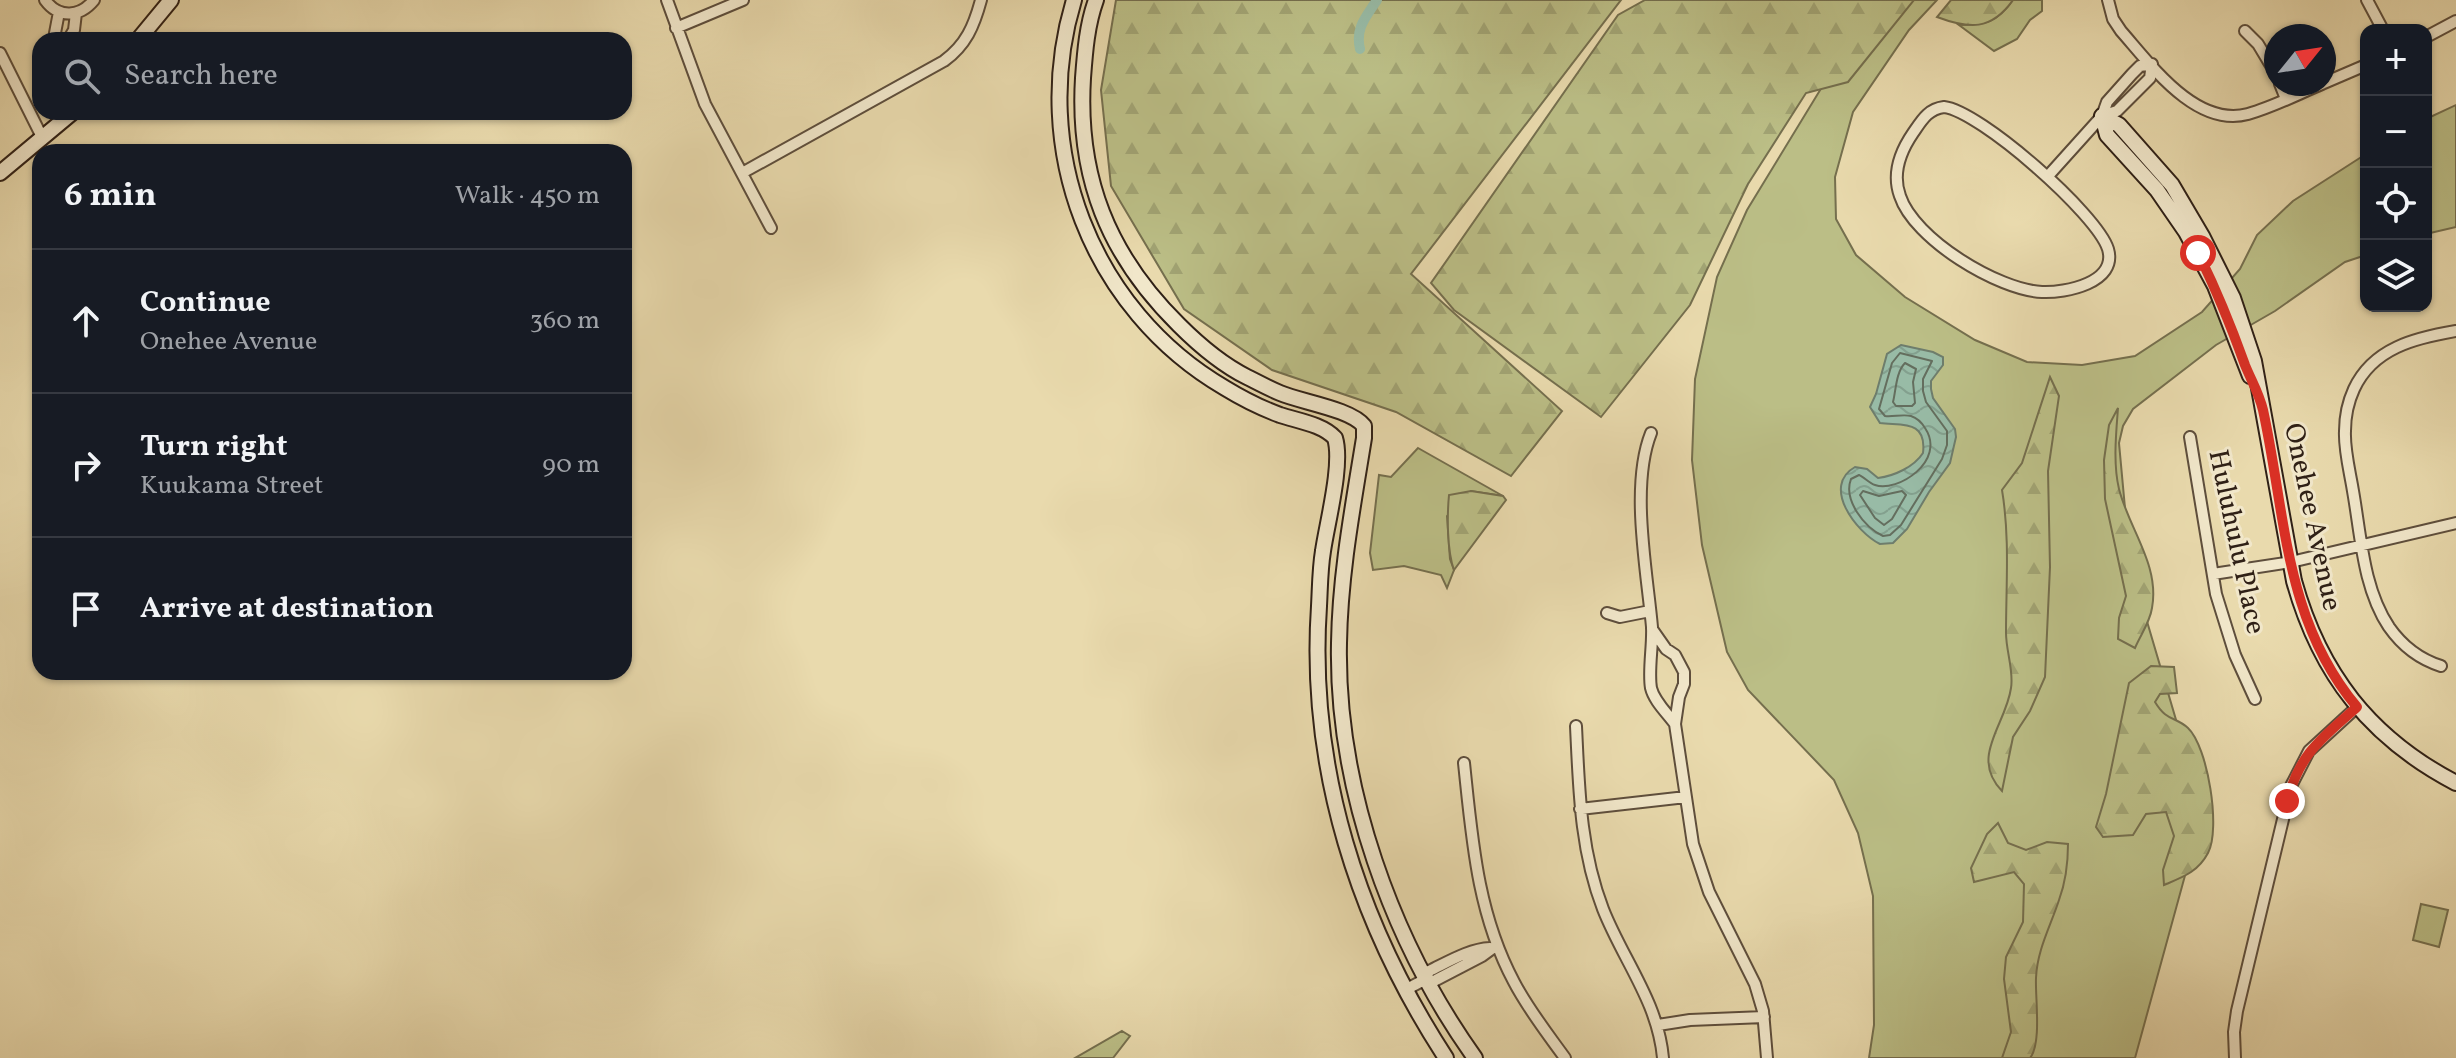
<!DOCTYPE html>
<html lang="en">
<head>
<meta charset="utf-8">
<style>
	:root { --surface:#171b24; --page:#20242c; --text:#f1f3f6; --muted:#9ea1a6; --line:#363941 }
	body { margin:0; font-family:Vollkorn,serif; background:var(--page); color:var(--text) }
	.controls { position:absolute; right:24px; top:24px; display:grid; overflow:hidden; border-radius:16px; box-shadow:0 2px 6px #0004 }
	.controls button { width:72px; height:72px; display:grid; place-items:center; padding:0; border:0; border-bottom:2px solid var(--line); background:var(--surface); color:var(--text); font:40px sans-serif }
	.compass { position:absolute; left:2264px; top:24px; width:72px; height:72px; border-radius:50%; background:var(--surface); box-shadow:0 2px 6px #0004; rotate:60deg }
	.stop { position:absolute; width:24px; height:24px; margin:-18px; border:6px solid #d93025; border-radius:50%; background:#fff }
	.stop.end { background:#d93025; border-color:#fff; box-shadow:0 2px 8px #0008 }
	.list { margin:0; padding:0; list-style:none }
	h2 { display:flex; justify-content:space-between; align-items:center; height:104px; margin:0; padding:0 32px; font-size:34px }
	h2 small { font-size:26px; font-weight:400; color:var(--muted) }
	.list li { display:grid; grid-template-columns:52px 1fr auto; gap:24px; align-items:center; box-sizing:border-box; height:144px; padding:0 32px; border-top:2px solid var(--line) }
	.list b { display:block; font-size:30px; white-space:nowrap }
	.list p { margin:0; font-size:26px; white-space:nowrap; color:var(--muted) }
	.list em { font-size:26px; font-style:normal; color:var(--muted) }
	.icon { flex:none; width:44px; height:44px; fill:none; stroke:currentColor; stroke-width:2; stroke-linecap:round; stroke-linejoin:round }
	.map { position:relative; flex:none; width:2456px; height:1058px; overflow:hidden }
	.search { position:absolute; background:var(--surface); box-shadow:0 2px 6px #0004; left:32px; top:32px; width:600px; height:88px; display:flex; align-items:center; gap:20px; box-sizing:border-box; padding:0 28px; border-radius:24px; color:var(--muted); font-size:30px }
	.panel { position:absolute; background:var(--surface); box-shadow:0 2px 6px #0004; left:32px; top:144px; width:600px; height:536px; border-radius:24px }
	.map>svg:first-child { display:block }
	.grass { fill:#bbbe86; stroke:#756f4e; stroke-width:2 }
	.forest { fill:url(#forest-firs); stroke:#756f4e; stroke-width:2 }
	.water { fill:url(#water-waves); stroke:#6e7d6c; stroke-width:2 }
	.lines { fill:none; stroke-linecap:round; stroke-linejoin:round }
	.shore { stroke:#646e5e; stroke-width:2 }
	.canal { stroke:#98bba6; stroke-width:10 }
	.street-casing { stroke:#5e4e3c; stroke-width:14 }
	.secondary-casing { stroke:#2f2016; stroke-width:18 }
	.street { stroke:#f1e7ca; stroke-width:10 }
	.secondary { stroke:#f1e7ca; stroke-width:14 }
	.route { stroke:#d93025; stroke-width:10 }
	.labels { text-anchor:middle; dominant-baseline:central; stroke-width:6; stroke-linejoin:round; paint-order:stroke }
	.street-label { font-size:28px; fill:#2f2016; stroke:#f1e7ca }
</style>
</head>
<body>
<div class="map">
<svg width="2456" height="1058" viewBox="0 0 2456 1058">
	<defs>
		<pattern id="forest-firs" width="22" height="20" patternUnits="userSpaceOnUse" patternTransform="scale(2)"><rect width="22" height="20" fill="#bbbe86"/><path d="M5 1l3.5 6h-7zM16 11l3.5 6h-7z" fill="#a1a373"/></pattern>
		<pattern id="water-waves" width="16" height="10" patternUnits="userSpaceOnUse" patternTransform="scale(2)"><rect width="16" height="10" fill="#98bba6"/><path d="M0 5q4-4 8 0t8 0" fill="none" stroke="#83a08e"/></pattern>
	</defs>
	<rect width="100%" height="100%" fill="#e9daad"/>
	<filter id="stains"><feTurbulence type="fractalNoise" baseFrequency=".0025" numOctaves="4"/><feColorMatrix values="0 0 0 0 .2 0 0 0 0 .09 0 0 0 0 .02 0 0 0 .5 -.17"/></filter>
	<radialGradient id="worn" r=".72"><stop offset=".6" stop-color="#630" stop-opacity="0"/><stop offset="1" stop-color="#630" stop-opacity=".3"/></radialGradient>
	<path class="grass" d="M1875,0h62l-28,30 -56,82 -18,65 1,42 20,36 49,42 70,43 52,22 55,3 53,-9 67,-44 38,-43 17,-34 36,-34 73,-47v101l-21,7 -70,49 -59,34 -83,64 -10,17 -4,17 7,76 15,82 43,146 5,114 -54,197h-266l5,-33 -1,-129 -15,-63 -24,-53 -86,-90 -21,-38 -25,-107 -10,-85 3,-81 22,-102 30,-67z
		M2013,0h29v11l-12,9 -13,19 -23,12 -35,-26c26,0 38,-2 54,-25z
		M2456,105v122l-30,7v-115z
		M1418,448l85,48 -32,-5 -24,25 3,43 4,11 -7,18 -6,-13 -37,-9 -31,4 -3,-17 9,-78 12,2z
		M2421,904l27,6 -9,37 -26,-7z
		M1122,1031l8,5 -17,22h-38z"/>
	<path class="forest" d="M1116,0h505l-210,274 151,137 -51,65 -115,-64 -124,-42 -88,-61 -73,-123 -10,-96z
		M1645,0h269l-66,82 -42,11 -58,91 -58,121 -89,112 -147,-107 -23,-27 187,-268z
		M1951,0h62c-22,31 -44,29 -76,17z
		M2050,377l9,19 -11,75 2,96 -5,110 -15,34 -17,26 -11,54c-33,-34 4,-66 9,-103 3,-17 -5,-37 -5,-55 0,-48 4,-95 -4,-143l20,-27z
		M2118,408c-2,26 -5,56 1,81 10,40 41,76 33,119 -2,14 -12,28 -17,40l-17,-9 1,-21 7,-22 -21,-97 -1,-39 5,-35z
		M1471,491l32,5 3,4 -52,70c-7,-19 -7,-54 -5,-75z
		M2151,666l23,1 3,26 -17,1 -5,8c12,20 20,14 33,26 20,19 33,101 20,125 -10,19 -25,24 -44,32l-1,-15 11,-34 -8,-24 -20,2 -13,21 -30,2 -7,-10 10,-33 23,-111z
		M1998,823l10,20 18,7 21,-8 21,2c0,19 -2,37 -9,56 -8,25 -22,50 -23,78 -1,19 6,65 -6,80h-28l9,-26 -7,-53 2,-22 17,-35 1,-38 -10,-12 -40,10 -3,-14 16,-34z"/>
	<path class="water" d="M1901,345l32,7 10,5v8l-12,16v8l2,9 22,31 1,8 -6,26 -21,29 -22,37 -14,14 -13,1c-24,-12 -59,-58 -25,-77l12,2 11,9c16,-2 36,-11 45,-25 4,-34 -22,-27 -43,-30l-10,-16 6,-13 11,-40z"/>
	<g class="lines">
		<path class="shore" d="M1900,353l32,8 -9,18v12l3,11 21,29v14l-5,14 -41,66 -11,10 -7,1c-19,-9 -40,-36 -32,-57l8,-4c5,2 10,8 16,10 22,8 72,-24 50,-57 -3,-5 -8,-10 -14,-12 -8,-2 -18,1 -26,0l-6,-7 13,-46z
			M1905,363l11,6 -3,13 2,21 -3,3h-16l-3,-4c3,-12 3,-30 12,-39z
			M1863,491l16,5 23,-5 4,4 -14,24 -8,6 -9,-7 -15,-23z"/>
		<path class="canal" d="M1360,49c-5,-21 6,-32 17,-49"/>
		<g class="street-casing">
			<path id="street" d="M45,0c14,19 35,17 49,0
				M667,0l38,104 66,124
				M2108,0l5,19 8,12c30,34 75,97 127,83 25,-7 50,-20 74,-30
				M2367,0l16,30
				M59,12l-4,21 4,7
				M676,28l67,-28
				M2245,31l13,13 18,30
				M2426,37l30,-16
				M68,40l6,-10 2,-17
				M0,53l43,86
				M2324,83l42,-18
				M2280,84l6,15
				M1944,107c36,4 153,107 164,142 10,34 -43,44 -66,43 -44,-2 -128,-53 -142,-96 -8,-22 0,-44 13,-63 9,-13 15,-24 31,-26z
				M742,173l202,-112c22,-16 30,-35 37,-61
				M2048,176l54,-60 5,-14 25,-28 8,-8 12,-2 -2,14 -33,33 -15,5
				M1651,433c-21,53 -4,138 1,194 1,19 -4,44 -1,61 3,13 16,25 24,36
				M2190,437l26,157 19,61 20,44
				M2213,574l78,-12 165,-39
				M1607,613l13,4 30,-6
				M1652,629l14,20 9,6 9,17v12l-5,13 -4,27 18,120 16,48 46,92 8,27 4,47
				M2441,666c-22,-7 -38,-19 -52,-39 -26,-39 -28,-91 -36,-136 -3,-19 -9,-41 -8,-60 0,-15 3,-29 9,-42 19,-41 61,-51 102,-58
				M1576,726c3,62 4,124 27,183 20,51 55,93 60,149
				M1464,763c8,75 13,150 50,219 14,27 33,51 51,76
				M1580,809l106,-12
				M1426,979l3,-8c19,-9 40,-22 61,-23
				M1405,990l21,-11 8,2 48,-25 15,-11
				M1658,1025l32,-5 74,-3
				M2235,1058l-1,-26 3,-21 54,-225 18,-35 48,-44"/>
		</g>
		<g class="secondary-casing">
			<path id="secondary" d="M1074,0c-45,148 17,310 151,388 18,11 36,20 55,27 18,6 42,9 55,23 8,26 -8,85 -12,113 -3,18 -3,37 -4,55 -11,162 39,317 127,452
				M1096,0c-9,25 -11,51 -13,78 -6,99 25,177 96,247 20,20 42,39 68,52 10,5 21,11 33,16 21,9 71,16 84,33v12c-11,68 -24,136 -25,205 -3,144 53,299 136,415
				M138,40l33,-40
				M2102,116l17,9 53,60 30,51 31,62 21,63 40,220c26,93 76,157 162,202
				M2102,116l5,19 50,55 29,42 29,54 35,90
				M0,173l73,-61"/>
		</g>
		<use href="#street" class="street"/>
		<use href="#secondary" class="secondary"/>
	</g>
	<g class="lines">
		<path class="route" d="M2198,253c18,36 33,73 47,112 6,15 14,28 18,45 23,105 21,210 94,297 -36,32 -57,46 -70,94"/>
	</g>
	<g class="labels">
		<g class="street-label">
			<text transform="translate(2312 517) rotate(78)">Onehee Avenue</text>
			<text transform="translate(2236 542) rotate(78)">Huluhulu Place</text>
		</g>
	</g>
	<rect width="100%" height="100%" filter="url(#stains)"/>
	<rect width="100%" height="100%" fill="url(#worn)"/>
</svg>
<div class="controls">
<button>+</button>
<button>−</button>
<button><svg class="icon" aria-label="locate" viewBox="0 0 24 24"><circle cx="12" cy="12" r="6"/><path d="M12 2v4M12 18v4M2 12h4M18 12h4"/></svg></button>
<button><svg class="icon" aria-label="layers" viewBox="0 0 24 24"><path d="M12 4l9 5-9 5-9-5zM3 14l9 5 9-5"/></svg></button>
</div>
<svg class="compass" viewBox="-18 -18 36 36"><path d="M0-13l5 13h-10z" fill="#e53935"/><path d="M0 13l5-13h-10z" fill="#9ea1a6"/></svg>
<div class="stop" style="left:2198px;top:253px"></div>
<div class="stop end" style="left:2287px;top:801px"></div>
<div class="search"><svg class="icon" aria-label="search" viewBox="0 0 24 24"><circle cx="10" cy="10" r="6"/><path d="M15 15l6 6"/></svg>Search here</div>
<section class="panel">
<h2>6 min<small>Walk · 450 m</small></h2>
<ul class="list">
<li><svg class="icon" aria-label="ahead" viewBox="0 0 24 24"><path d="M12 20V5M6 11l6-6 6 6"/></svg><div><b>Continue</b><p>Onehee Avenue</p></div><em>360 m</em></li>
<li><svg class="icon" aria-label="right" viewBox="0 0 24 24"><path d="M7 20v-9h11M14 6l5 5-5 5"/></svg><div><b>Turn right</b><p>Kuukama Street</p></div><em>90 m</em></li>
<li><svg class="icon" aria-label="arrive" viewBox="0 0 24 24"><path d="M6 21V4h12l-3 4 3 4H6"/></svg><div><b>Arrive at destination</b></div></li>
</ul>
</section>
</div>
</body>
</html>
